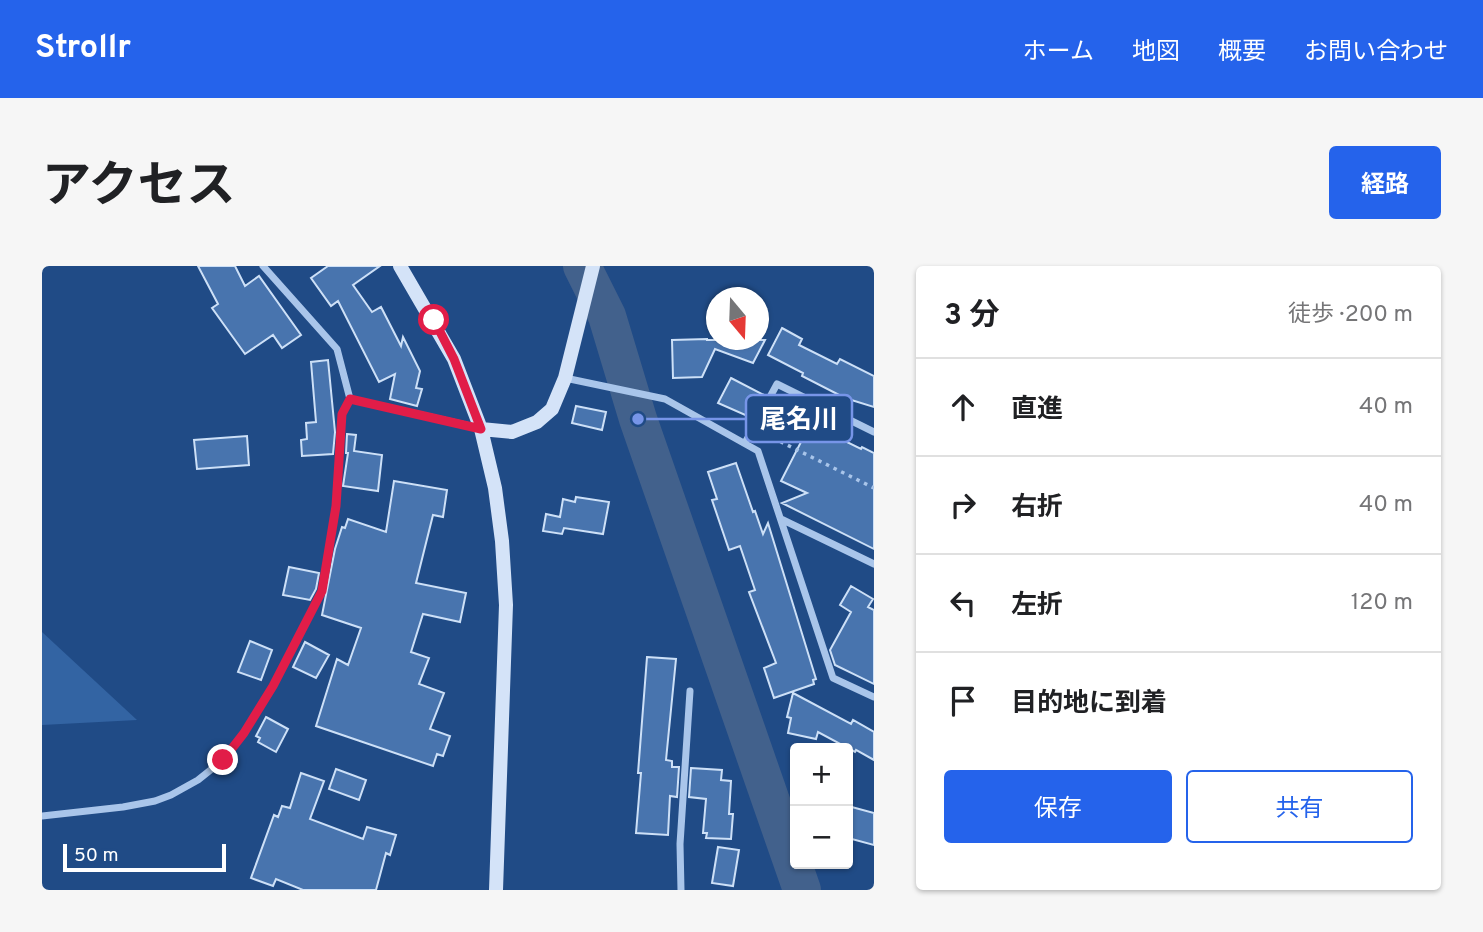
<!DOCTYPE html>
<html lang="ja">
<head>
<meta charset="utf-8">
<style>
	:root { --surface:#fff; --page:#f6f6f6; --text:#202124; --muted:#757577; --line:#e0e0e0; --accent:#2563eb }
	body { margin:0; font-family:Overpass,"Noto Sans JP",sans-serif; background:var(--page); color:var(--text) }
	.controls { position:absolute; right:21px; bottom:21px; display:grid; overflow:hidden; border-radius:7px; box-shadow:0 2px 5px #0004 }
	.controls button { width:63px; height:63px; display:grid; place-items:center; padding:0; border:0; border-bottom:2px solid var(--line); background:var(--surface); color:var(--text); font:35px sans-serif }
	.compass { position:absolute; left:664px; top:21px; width:63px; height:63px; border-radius:50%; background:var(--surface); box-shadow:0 2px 5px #0004; rotate:161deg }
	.scale { position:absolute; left:21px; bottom:18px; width:163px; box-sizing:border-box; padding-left:7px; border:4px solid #fff; border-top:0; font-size:19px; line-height:24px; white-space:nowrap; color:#fff; -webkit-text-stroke:5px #204b86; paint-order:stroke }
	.stop { position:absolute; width:21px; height:21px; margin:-16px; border:5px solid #e11d48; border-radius:50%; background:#fff }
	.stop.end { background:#e11d48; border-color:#fff; box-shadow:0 2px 7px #0008 }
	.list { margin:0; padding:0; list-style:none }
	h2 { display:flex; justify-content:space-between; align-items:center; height:91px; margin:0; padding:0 28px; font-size:30px }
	h2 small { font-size:23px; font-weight:400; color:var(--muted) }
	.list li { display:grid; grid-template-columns:46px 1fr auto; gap:21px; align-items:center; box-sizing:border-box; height:98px; padding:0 28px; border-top:2px solid var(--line) }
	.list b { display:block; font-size:26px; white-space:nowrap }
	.list em { font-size:23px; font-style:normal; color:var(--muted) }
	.actions { display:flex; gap:14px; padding:21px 28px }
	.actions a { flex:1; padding:16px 0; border:2px solid var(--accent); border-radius:7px; text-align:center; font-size:24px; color:var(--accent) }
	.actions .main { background:var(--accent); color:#fff }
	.icon { flex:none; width:38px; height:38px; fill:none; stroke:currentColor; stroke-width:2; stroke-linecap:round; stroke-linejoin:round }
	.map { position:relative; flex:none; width:832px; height:624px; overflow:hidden; border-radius:7px }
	header { display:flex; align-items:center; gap:42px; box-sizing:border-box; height:98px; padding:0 35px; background:var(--accent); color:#fff }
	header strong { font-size:33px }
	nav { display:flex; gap:38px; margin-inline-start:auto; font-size:24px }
	.intro { display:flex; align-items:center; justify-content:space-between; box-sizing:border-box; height:168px; padding:0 42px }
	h1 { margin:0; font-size:49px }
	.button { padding:18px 32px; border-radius:7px; background:var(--accent); color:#fff; font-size:24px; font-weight:700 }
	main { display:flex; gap:42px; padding:0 42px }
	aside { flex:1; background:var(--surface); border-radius:7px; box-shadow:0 2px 5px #0004 }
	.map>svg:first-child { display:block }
	.green { fill:#3364a3 }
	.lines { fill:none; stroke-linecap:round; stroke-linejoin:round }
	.river { stroke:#42618c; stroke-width:38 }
	.building { fill:#4874ae; stroke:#cde0f7; stroke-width:2 }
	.path { stroke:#a9c5ea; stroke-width:3.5; stroke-dasharray:3.5 5; stroke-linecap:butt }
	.street { stroke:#a9c5ea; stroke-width:7 }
	.secondary { stroke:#d4e3f8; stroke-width:14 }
	.route { stroke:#e11d48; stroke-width:9 }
	.leader { fill:none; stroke:#7795e8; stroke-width:2.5 }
	.callout-dot { fill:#7795e8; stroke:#204b86; stroke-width:2.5 }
	.callout { fill:#204b86; stroke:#7795e8; stroke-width:2.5 }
	.callout-label { font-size:26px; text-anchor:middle; font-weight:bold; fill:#fff }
</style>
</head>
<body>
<header>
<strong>Strollr</strong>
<nav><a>ホーム</a><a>地図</a><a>概要</a><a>お問い合わせ</a></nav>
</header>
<div class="intro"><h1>アクセス</h1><a class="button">経路</a></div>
<main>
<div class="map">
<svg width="832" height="624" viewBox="0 0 832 624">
	<rect width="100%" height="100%" fill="#204b86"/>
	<path class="green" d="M0,366l95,88 -95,5z"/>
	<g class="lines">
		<path class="river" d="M540,0l25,50 31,103 164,471"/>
	</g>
	<path class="building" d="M156,0h37l10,20 14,-10 42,59 -19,13 -9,-13 -28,19 -33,-46 6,-4z
		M286,0h52l-27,19 19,27 9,-5 20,39 2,-9 17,34 -4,17 6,1 -5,17 -27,-7 5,-25 -16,8 -41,-81 -7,5 -20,-28z
		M740,62l20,11 -3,6 38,19 3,-5 34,17v31l-29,-9 -43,-22 1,-3 -35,-18z
		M665,73v1h58l-12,23 -38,-14 -13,28 -29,1 -1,-38z
		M286,94l7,72 -2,22 -31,2 -1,-16 6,-1 -1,-16 10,-1 -5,-60z
		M689,112l33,17 -12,23 -34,-15z
		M733,135l35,18 -2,4 53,26 1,-2 12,6v96l-92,-46 25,-10 -26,-12 20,-39 -38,-18z
		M534,140l30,6 -4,18 -30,-7z
		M305,168l9,1 -2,16 28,4 -4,36 -35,-5 5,-33h-2z
		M205,170l2,29 -52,4 -3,-29z
		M694,197l17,49 2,-1 8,23 5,-11 48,156 -3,1 1,4 -40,14 -10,-30 12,-5 -27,-71 6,-2 -15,-44 -11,4 -17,-50 5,-1 -9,-27z
		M352,215l53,9 -4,27 -10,-2 -17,68 50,10 -6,29 -37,-8 -12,38 18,6 -10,26 25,9 -14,36 20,7 -7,20 -6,-2 -4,12 -117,-40 21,-67 11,6 13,-37 -39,-13 13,-66 7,-22 3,1 3,-9 38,13z
		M534,231l33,5 -6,32 -39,-6 -2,6 -19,-3 3,-17 14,3 3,-18 12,3z
		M247,301l30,6 -3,16 -6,11 -27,-5z
		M809,320l22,13 -5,8 6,3v74l-39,-19 -5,-15 21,-38 -11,-7z
		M208,375l22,9 -11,30 -23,-8z
		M263,376l24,13 -13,23 -23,-11z
		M605,391l29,2 -10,101 6,1v6h7l-2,30 -7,-1 -2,39 -32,-2 5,-60h-3z
		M751,427l58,31 2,-4 21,12v28l-18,-10 -1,2 -37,-20 -2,7 -28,-6 3,-15 -4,-1z
		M224,451l22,12 -12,23 -18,-10 2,-4 -4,-2z
		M649,502l31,2 -1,10 10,1 -2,33h4l-2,25 -25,-1 1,-5h-4l3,-34 -17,-2z
		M294,503l30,11 -7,20 -30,-11z
		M259,507l23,8 -14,38 53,20 4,-12 29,8 -6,20 -4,-2 -10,37h-73l-27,-11 -3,7 -22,-8 23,-63 4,2 4,-11 8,2z
		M806,540l26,7v32l-26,-7z
		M676,581l21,3 -6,36 -21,-3z"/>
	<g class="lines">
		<path class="path" d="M723,168l109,54"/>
		<path class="street" d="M523,112l100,21 93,52 75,227 41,19
			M308,133l129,29
			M703,177l32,-59 97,48
			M739,253l93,45
			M0,550l81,-9 32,-6 16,-6 27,-15 25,-20 21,-27 29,-47 49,-95 14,-85 6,-92 8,-15 -13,-50 -74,-83
			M639,624l-1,-46 10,-153"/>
		<path class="secondary" d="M358,0l54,93 27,70 14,59 7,53 4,64 -10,285
			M439,163l31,3 25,-10 15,-13 13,-31 28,-112"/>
	</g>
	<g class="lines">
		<path class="route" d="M181,494l21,-27 29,-47 49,-95 14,-85 6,-92 8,-15 131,30 -27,-70 -20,-39"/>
	</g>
	<path class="leader" d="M596 153L704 153"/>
	<circle class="callout-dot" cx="596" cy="153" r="7"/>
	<rect class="callout" x="704" y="129" width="106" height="47" rx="7"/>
	<g class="callout-label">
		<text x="757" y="162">尾名川</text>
	</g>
</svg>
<div class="controls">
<button>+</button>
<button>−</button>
</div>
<svg class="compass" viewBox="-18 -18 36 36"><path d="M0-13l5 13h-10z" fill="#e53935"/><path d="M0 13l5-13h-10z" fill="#757577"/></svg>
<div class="scale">50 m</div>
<div class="stop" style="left:392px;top:54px"></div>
<div class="stop end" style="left:181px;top:494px"></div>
</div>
<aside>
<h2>3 分<small>徒歩 · 200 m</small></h2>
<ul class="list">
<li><svg class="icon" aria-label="ahead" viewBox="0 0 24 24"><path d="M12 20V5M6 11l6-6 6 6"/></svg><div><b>直進</b></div><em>40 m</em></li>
<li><svg class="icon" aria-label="right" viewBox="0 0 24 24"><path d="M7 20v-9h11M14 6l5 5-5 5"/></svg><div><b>右折</b></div><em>40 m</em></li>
<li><svg class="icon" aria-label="left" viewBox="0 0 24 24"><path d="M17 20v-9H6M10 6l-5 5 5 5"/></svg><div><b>左折</b></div><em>120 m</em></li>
<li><svg class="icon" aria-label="arrive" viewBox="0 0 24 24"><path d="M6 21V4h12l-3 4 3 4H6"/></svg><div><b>目的地に到着</b></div></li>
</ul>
<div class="actions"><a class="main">保存</a><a>共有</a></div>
</aside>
</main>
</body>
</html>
